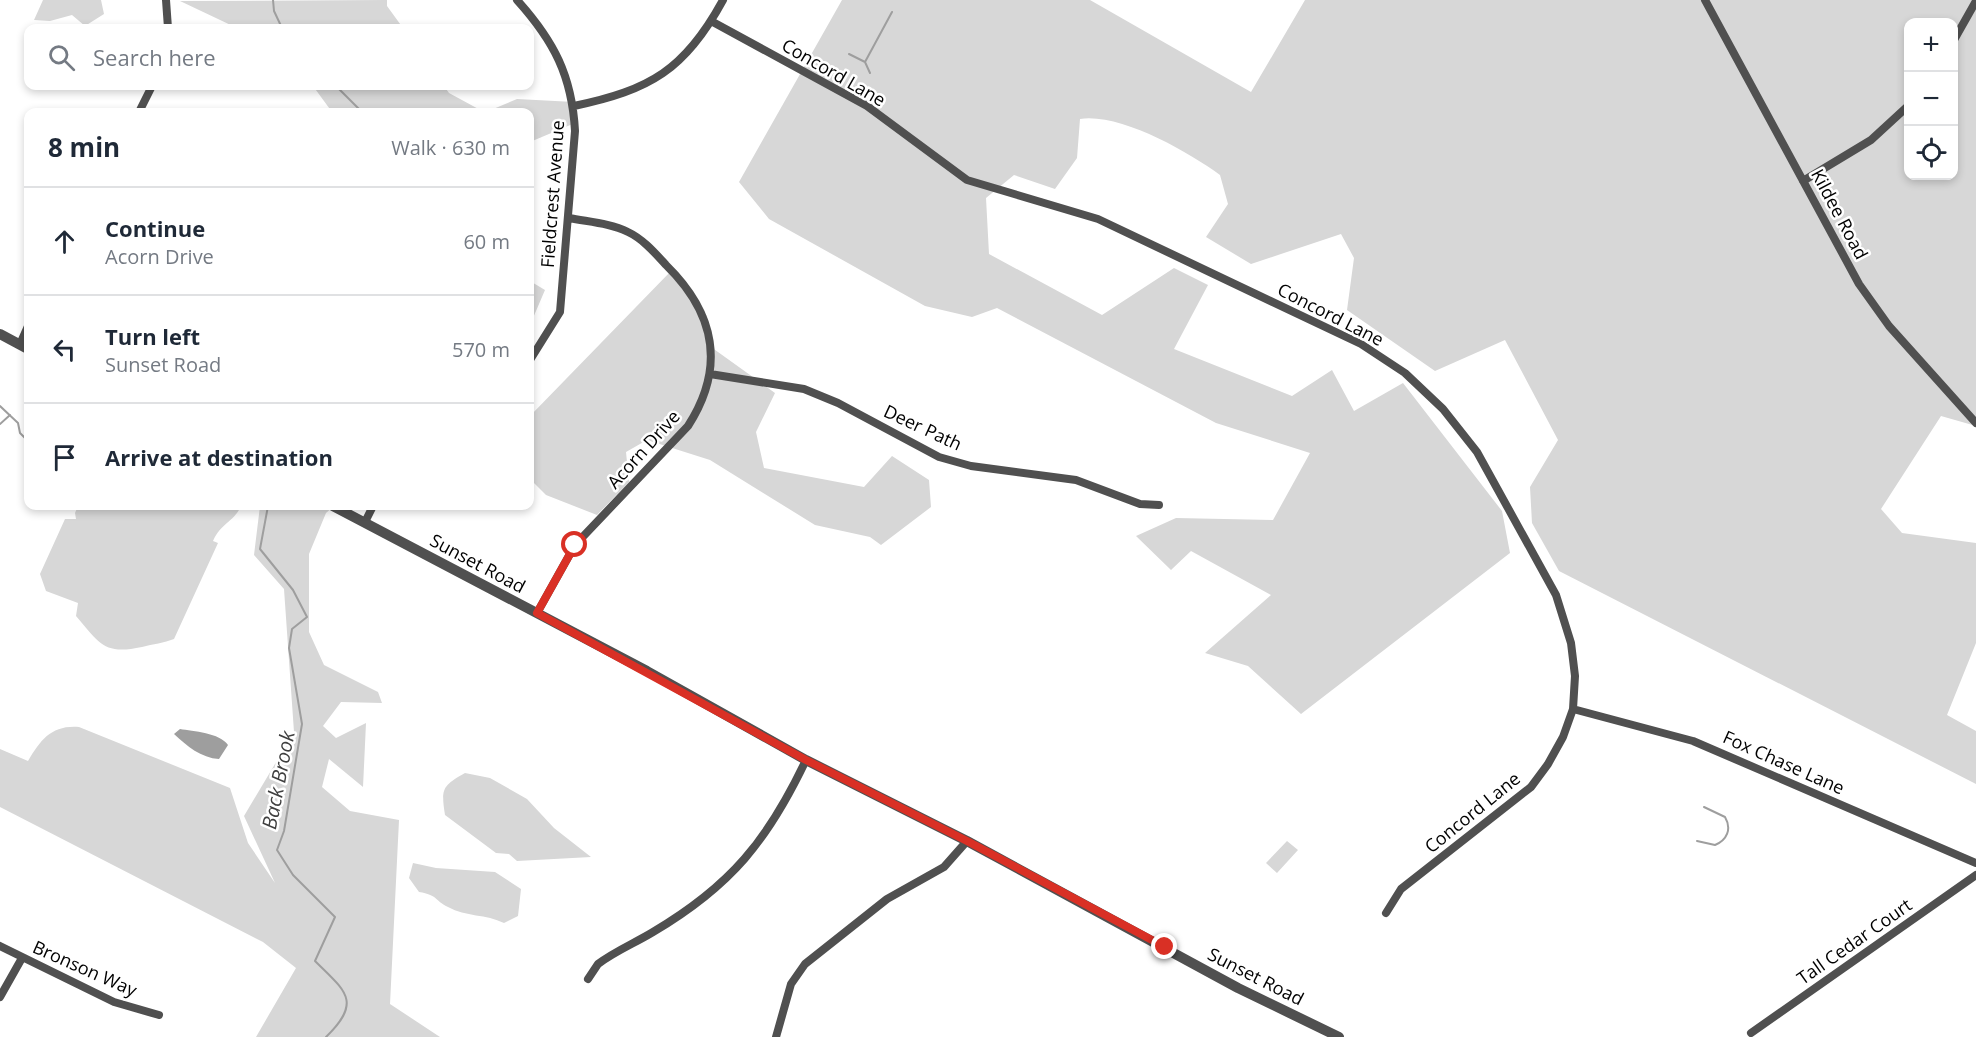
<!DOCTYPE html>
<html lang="en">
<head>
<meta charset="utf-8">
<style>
	:root { --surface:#fff; --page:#f2f2f3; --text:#1f2937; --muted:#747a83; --line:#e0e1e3 }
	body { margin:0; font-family:"Open Sans",sans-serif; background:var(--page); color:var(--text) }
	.controls { position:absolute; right:18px; top:18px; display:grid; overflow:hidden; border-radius:12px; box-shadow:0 3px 9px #0003 }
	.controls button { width:54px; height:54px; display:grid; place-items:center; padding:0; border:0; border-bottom:2px solid var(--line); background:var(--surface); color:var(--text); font:30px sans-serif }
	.stop { position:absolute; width:18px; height:18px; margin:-14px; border:4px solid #d93025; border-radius:50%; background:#fff }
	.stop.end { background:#d93025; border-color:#fff; box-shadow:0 2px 6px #0008 }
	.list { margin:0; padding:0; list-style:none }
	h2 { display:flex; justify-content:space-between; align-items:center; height:78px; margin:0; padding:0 24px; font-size:26px }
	h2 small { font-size:20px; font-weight:400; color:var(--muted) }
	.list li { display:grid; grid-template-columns:39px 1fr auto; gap:18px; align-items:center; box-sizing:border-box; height:108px; padding:0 24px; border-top:2px solid var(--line) }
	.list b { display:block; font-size:22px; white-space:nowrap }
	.list p { margin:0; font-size:20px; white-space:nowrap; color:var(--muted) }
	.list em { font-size:20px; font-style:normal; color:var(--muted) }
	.icon { flex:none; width:33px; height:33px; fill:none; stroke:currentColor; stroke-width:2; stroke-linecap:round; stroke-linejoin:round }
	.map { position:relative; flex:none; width:1976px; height:1037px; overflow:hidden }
	.search { position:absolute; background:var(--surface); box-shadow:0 3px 9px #0003; left:24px; top:24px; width:510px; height:66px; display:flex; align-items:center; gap:15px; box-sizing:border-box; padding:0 21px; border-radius:12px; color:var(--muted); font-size:22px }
	.panel { position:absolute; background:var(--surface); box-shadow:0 3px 9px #0003; left:24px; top:108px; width:510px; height:402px; border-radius:12px }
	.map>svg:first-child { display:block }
	.green { fill:#d7d7d7; fill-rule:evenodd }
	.water { fill:#9e9e9e }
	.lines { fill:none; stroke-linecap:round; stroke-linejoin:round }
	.stream { stroke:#9e9e9e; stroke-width:2 }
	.minor { stroke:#505050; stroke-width:8 }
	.tertiary { stroke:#505050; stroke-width:10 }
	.route { stroke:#d93025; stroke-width:8 }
	.labels { text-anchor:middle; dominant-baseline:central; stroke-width:5; stroke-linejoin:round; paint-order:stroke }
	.street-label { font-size:18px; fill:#000; stroke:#fff }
	.water-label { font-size:20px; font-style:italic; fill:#3f3f3f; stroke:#fff }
</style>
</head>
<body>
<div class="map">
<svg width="1976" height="1037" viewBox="0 0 1976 1037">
	<rect width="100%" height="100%" fill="#fff"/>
	<path class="green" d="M43,0h58l3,14 -19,12 -13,-11 -22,6 -16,-1z
		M387,0v6l16,22h-166l-57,-27z
		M842,0h248l161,92 54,-92h671v426l-35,-10 -60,93 21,24 74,10v100l-29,72 29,16v53l-417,-213 -27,-48 -2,-36 28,-47 -53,-100 -70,31 -88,-61 7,-52 -13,-24 -90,30 -45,-27 22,-33 -8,-29c-33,-24 -100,-62 -140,-56l-3,39 -22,31 -41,-14 -28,23 3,56 113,61 72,-47 34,17 -34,64 118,47 40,-26 22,41 49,-28 99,128 8,42 -209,161 -53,-48 -43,-13 66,-58 -80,-44 -20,19 -35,-34 40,-18 97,2 37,-67 -94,-30 -219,-115 -25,9 -47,-11 -156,-87 -30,-37zM1908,22h46v154h-46z
		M313,86h131l5,7 35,19h-152z
		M517,99l57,3 1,21 -45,19v-30h-44z
		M671,271l36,45 4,31 64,46 -19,39 8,36 100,19 28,-31 37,24 2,27 -50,38 -11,-8 -55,-12 -105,-65 -63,-20 -21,12 3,30 -32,33 -51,-20 -16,-16v-63z
		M530,281l15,9 -15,35z
		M78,506h163c-7,16 -20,17 -28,35l5,2 -44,96c-10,4 -21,5 -32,8 -38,8 -42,-3 -66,-31l2,-13 -32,-12 -6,-17 25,-55h11l-1,-6z
		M260,506h74l-8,7 -17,41v78l15,33 54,27 4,11 -41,-1 -18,24 13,12 30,-15 -3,64 -34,-28 -7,28 28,24 49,9 -9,184 50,33h-184l40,-69 -33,-26 -263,-135v-58l28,12c13,-22 24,-36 51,-34l151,61 18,55 27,40 -31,-67 50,-84 -10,-143 -30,-34z
		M465,773l25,5 37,21 27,29 37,29 -74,4 -8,-7 -13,-1 -51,-38c-4,-26 -3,-29 20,-42z
		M1287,841l11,9 -21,23 -11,-10z
		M413,863l23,5 59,4 26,17 -3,27 -14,7c-18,-9 -38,-6 -56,-16 -14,-7 -10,-12 -29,-15l-10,-14z"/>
	<path class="water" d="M180,729c13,2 40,4 48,16l-9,14c-18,-1 -32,-13 -45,-25z"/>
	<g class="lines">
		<path class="stream" d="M273,0l1,11 8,17
			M849,54l16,8 5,11
			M865,62l27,-50
			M336,86l26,26
			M0,406l18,17 2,10 8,8
			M0,424l10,-9
			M268,506l-8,43 33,41 14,27 -15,12 -3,19 13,76 -18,107 -7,19 16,25 42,42 -20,44c30,30 48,40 11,76
			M1697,841l18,4c12,-5 17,-16 10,-28l-21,-10"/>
		<path class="minor" d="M166,0l2,28
			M517,0c37,41 55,76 58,131l-15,181 -30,48
			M1705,0l154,284 30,42 87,97
			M711,21l156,85 100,74 131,39 263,125 44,29 38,36 34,43 79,143 15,48 4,33 -2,33 -10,28 -15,27 -17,23 -130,102 -15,24
			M1954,40l22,-39
			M574,106c76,-16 111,-36 149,-106
			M139,112l13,-26
			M1803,181l68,-41 37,-34
			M20,344l8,-18
			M710,374l94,15 34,14 101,54 32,9 105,14 64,24 19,1
			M365,522l8,-16
			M537,613l38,-68 113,-119c38,-59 27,-113 -22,-161 -11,-12 -23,-26 -38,-33 -18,-9 -39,-10 -59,-14
			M1573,709l120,32 283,122
			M0,946l114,56 45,13
			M588,979l10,-15c17,-13 37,-21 55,-32 78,-46 115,-92 153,-172
			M0,997l22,-39
			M1751,1033l225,-158
			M776,1037l15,-53 14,-20 82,-65 57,-32 23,-26"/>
		<path class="tertiary" d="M0,334l28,15
			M333,506l314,165 159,89 161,81 271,147 101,49"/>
	</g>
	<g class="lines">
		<path class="route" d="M575,545l-38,68 269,147 161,81 198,106"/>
	</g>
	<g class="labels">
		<g class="street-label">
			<text transform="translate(834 72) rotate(30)">Concord Lane</text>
			<text transform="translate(552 194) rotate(-86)">Fieldcrest Avenue</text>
			<text transform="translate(1840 214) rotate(62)">Kildee Road</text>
			<text transform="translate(1331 314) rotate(27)">Concord Lane</text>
			<text transform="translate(923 427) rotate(25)">Deer Path</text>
			<text transform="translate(643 449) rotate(-48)">Acorn Drive</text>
			<text transform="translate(478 563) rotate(28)">Sunset Road</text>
			<text transform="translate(1784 762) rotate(24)">Fox Chase Lane</text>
			<text transform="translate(1472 812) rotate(-39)">Concord Lane</text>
			<text transform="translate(1854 941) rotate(-35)">Tall Cedar Court</text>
			<text transform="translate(85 968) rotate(24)">Bronson Way</text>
			<text transform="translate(1256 976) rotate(27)">Sunset Road</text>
		</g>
		<g class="water-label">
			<text transform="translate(278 780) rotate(-79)">Back Brook</text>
		</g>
	</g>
</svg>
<div class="controls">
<button>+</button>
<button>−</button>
<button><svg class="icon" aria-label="locate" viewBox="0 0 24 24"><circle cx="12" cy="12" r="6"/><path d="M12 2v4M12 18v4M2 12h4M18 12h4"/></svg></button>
</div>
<div class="stop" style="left:575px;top:545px"></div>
<div class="stop end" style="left:1165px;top:947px"></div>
<div class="search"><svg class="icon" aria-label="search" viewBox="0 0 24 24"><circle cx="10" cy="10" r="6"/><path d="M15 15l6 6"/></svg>Search here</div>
<section class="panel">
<h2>8 min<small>Walk · 630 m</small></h2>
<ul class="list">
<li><svg class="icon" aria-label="ahead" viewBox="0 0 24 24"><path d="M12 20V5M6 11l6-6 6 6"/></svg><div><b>Continue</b><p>Acorn Drive</p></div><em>60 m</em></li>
<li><svg class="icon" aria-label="left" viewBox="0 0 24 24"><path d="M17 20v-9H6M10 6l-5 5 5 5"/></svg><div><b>Turn left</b><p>Sunset Road</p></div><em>570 m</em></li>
<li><svg class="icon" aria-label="arrive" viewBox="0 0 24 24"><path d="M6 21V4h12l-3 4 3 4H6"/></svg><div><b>Arrive at destination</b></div></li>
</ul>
</section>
</div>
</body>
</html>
